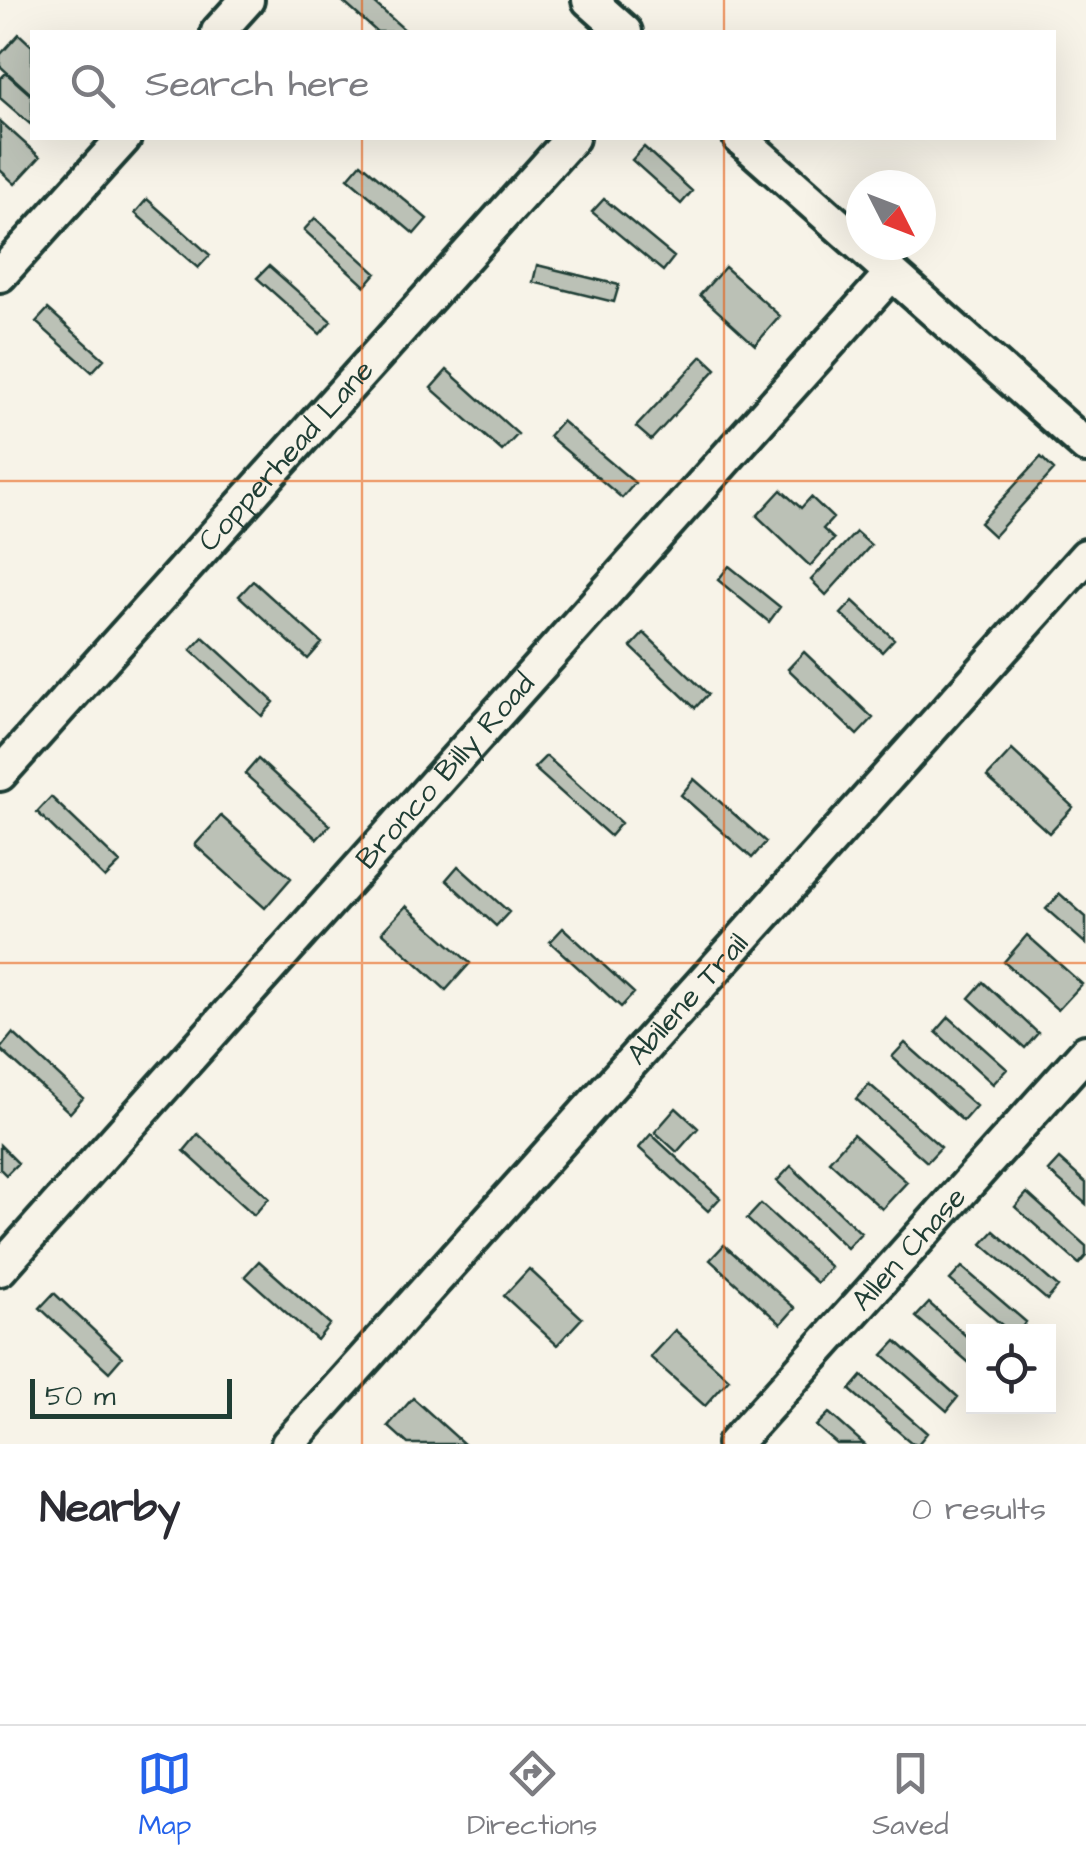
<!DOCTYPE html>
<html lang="en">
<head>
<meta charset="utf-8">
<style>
	:root { --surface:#fff; --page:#f2f2f3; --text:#2b2b33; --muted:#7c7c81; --line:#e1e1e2; --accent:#2563eb }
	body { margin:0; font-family:"Architects Daughter",sans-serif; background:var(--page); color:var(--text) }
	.controls { position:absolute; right:30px; bottom:30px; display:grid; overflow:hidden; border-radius:0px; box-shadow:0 10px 40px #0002 }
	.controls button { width:90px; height:90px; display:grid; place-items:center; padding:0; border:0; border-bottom:2px solid var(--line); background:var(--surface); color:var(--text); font:50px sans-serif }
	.compass { position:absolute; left:846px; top:170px; width:90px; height:90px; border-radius:50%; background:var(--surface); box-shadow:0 10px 40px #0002; rotate:132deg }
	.scale { position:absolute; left:30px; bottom:25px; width:202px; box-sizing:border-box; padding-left:10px; border:5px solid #1f3d34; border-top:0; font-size:28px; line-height:35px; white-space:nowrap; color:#1f3d34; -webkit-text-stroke:8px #f7f3e8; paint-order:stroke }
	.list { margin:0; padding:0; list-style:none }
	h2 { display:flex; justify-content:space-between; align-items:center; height:130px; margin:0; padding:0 40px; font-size:42px }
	h2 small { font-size:32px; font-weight:400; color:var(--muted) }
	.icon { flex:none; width:55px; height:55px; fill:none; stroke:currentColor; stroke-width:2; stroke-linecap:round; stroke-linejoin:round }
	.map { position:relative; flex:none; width:1086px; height:1444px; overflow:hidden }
	.search { position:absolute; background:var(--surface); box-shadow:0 10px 40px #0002; left:30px; right:30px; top:30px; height:110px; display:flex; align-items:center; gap:25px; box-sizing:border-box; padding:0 35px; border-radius:0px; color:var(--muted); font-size:38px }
	.sheet { height:280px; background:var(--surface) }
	nav { display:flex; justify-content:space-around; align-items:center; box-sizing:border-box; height:140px; border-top:2px solid var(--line); background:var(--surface); font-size:28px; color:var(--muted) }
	nav a { display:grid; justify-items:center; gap:5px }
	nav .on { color:var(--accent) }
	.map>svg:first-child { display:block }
	.building { fill:#bbc1b6; stroke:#1f3d34; stroke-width:2.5 }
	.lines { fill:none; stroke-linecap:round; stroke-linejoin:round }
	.minor-casing { stroke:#1f3d34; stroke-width:40 }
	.minor { stroke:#f7f3e8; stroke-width:32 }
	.grid { fill:none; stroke:#e8590c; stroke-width:2.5; stroke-opacity:0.55 }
	.labels { text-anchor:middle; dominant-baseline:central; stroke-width:8; stroke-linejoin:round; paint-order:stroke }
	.street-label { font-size:30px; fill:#1f3d34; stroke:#f7f3e8 }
</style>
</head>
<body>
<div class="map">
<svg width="1086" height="1444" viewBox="0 0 1086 1444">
	<rect width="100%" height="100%" fill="#f7f3e8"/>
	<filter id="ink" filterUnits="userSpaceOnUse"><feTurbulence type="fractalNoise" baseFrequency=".01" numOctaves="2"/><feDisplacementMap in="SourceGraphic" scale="20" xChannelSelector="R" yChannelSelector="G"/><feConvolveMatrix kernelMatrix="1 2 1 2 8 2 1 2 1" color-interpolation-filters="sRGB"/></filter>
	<g filter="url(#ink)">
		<path class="building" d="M341,0h30l36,32h-30z
			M19,34l13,12v49l-32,-29v-11z
			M6,73l26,23v25l-2,3 -30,-26v-19z
			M0,121l40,36 -25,27 -15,-14z
			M644,147l48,44 -11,13 -49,-44z
			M361,163l66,56 -13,15 -66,-56z
			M147,199l63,56 -12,13 -63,-55z
			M604,199l70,58 -11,14 -71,-59z
			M315,218l61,55 -11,13 -61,-56z
			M537,265l82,20 -5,17 -81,-20z
			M269,266l62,55 -11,13 -63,-56z
			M725,267l55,49 -25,29 -55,-50z
			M48,309l56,50 -12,13 -56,-50z
			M702,356l14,13 -65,71 -15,-13z
			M447,370l71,64 -16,17 -71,-63z
			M562,421l73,62 -13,15 -73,-62z
			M1041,457l13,13 -60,66 -14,-13z
			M781,490l20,18 10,-11 22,21 -10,11 11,10 -24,27 -53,-50z
			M856,532l15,13 -45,50 -15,-15z
			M729,566l51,41 -11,15 -51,-42z
			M253,581l69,62 -14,16 -69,-63z
			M853,601l41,38 -12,13 -41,-38z
			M644,633l64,61 -13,14 -64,-61z
			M203,637l71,65 -12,14 -71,-66z
			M804,652l69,66 -16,17 -69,-66z
			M1012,750l61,57 -24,26 -62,-56z
			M546,756l75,67 -11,13 -76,-68z
			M258,759l72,66 -13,14 -72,-65z
			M694,779l72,63 -14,16 -71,-63z
			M51,797l69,66 -15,15 -68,-66z
			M221,816l70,62 -26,30 -70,-63z
			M458,866l51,46 -13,14 -50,-46z
			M1060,894l26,23v27l-40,-35z
			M406,906l64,57 -24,27 -64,-58z
			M563,928l71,65 -13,14 -71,-65z
			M1027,935l55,49 -24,26 -54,-48z
			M983,982l55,51 -13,15 -56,-50z
			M949,1017l58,52 -14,15 -57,-52z
			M13,1033l70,65 -13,15 -70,-64z
			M905,1043l71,63 -13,15 -71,-64z
			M869,1084l72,63 -14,15 -71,-63z
			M676,1108l22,20 -21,24 -22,-20z
			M198,1134l71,64 -15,17 -70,-64z
			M651,1134l69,64 -12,13 -69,-63z
			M853,1134l54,48 -25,27 -53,-48z
			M0,1145l18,18 -12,12 -6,-6z
			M1059,1159l27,24v21l-38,-33z
			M791,1166l70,67 -14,15 -70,-67z
			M1027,1193l59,53v10l-7,8 -64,-57z
			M761,1204l70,63 -14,16 -70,-64z
			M994,1231l64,56 -11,13 -65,-56z
			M724,1245l71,63 -14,16 -71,-64z
			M259,1261l71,63 -13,16 -72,-64z
			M962,1267l64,55 -8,10h-8l-60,-52z
			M529,1269l53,49 -25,27 -53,-49z
			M54,1293l68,64 -13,15 -69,-64z
			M929,1303l45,40v24l-58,-50z
			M675,1330l54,49 -24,27 -55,-49z
			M896,1341l62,56 -11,14 -64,-56z
			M862,1376l65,57 -9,11h-5l-63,-54z
			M413,1398l51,46h-56l-20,-18z
			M829,1413l35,31h-27l-21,-18z"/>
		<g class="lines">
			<g class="minor-casing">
				<g id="minor">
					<path d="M589,0l36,32"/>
					<path d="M218,32l29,-32"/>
					<path d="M740,138l346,308"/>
					<path d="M0,275l124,-137"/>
					<path id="s1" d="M0,774l572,-636"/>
					<path id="s2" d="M0,1269l891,-995"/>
					<path id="s3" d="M288,1444l798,-888"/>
					<path id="s4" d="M734,1444l352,-392"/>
				</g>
			</g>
			<use href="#minor" class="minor"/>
		</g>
	</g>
	<path class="grid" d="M362,0v32M724,0v32M362,138v1306M724,138v1306M0,481h1086M0,963h1086"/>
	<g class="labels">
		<g class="street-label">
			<text stroke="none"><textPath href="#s1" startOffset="428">Copperhead Lane</textPath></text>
			<text stroke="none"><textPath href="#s2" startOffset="668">Bronco Billy Road</textPath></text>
			<text stroke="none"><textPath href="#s3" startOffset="598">Abilene Trail</textPath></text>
			<text stroke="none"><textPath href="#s4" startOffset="262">Allen Chase</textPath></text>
		</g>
	</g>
</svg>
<div class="controls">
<button><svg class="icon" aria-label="locate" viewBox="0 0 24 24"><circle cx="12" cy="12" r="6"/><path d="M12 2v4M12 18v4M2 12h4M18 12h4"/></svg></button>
</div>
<svg class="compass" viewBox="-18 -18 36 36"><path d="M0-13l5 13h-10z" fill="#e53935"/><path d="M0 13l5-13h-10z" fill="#7c7c81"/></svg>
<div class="scale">50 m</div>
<div class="search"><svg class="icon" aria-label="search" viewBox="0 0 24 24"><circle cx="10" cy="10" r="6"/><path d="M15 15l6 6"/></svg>Search here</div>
</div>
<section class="sheet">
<h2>Nearby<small>0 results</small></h2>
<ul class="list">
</ul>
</section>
<nav>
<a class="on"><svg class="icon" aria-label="map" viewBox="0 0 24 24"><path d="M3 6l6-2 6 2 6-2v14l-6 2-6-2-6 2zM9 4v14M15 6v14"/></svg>Map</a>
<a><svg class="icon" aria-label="directions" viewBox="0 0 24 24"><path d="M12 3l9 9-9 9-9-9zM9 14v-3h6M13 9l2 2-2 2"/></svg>Directions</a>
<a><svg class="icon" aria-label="saved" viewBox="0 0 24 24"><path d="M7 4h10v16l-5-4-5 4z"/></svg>Saved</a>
</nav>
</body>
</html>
